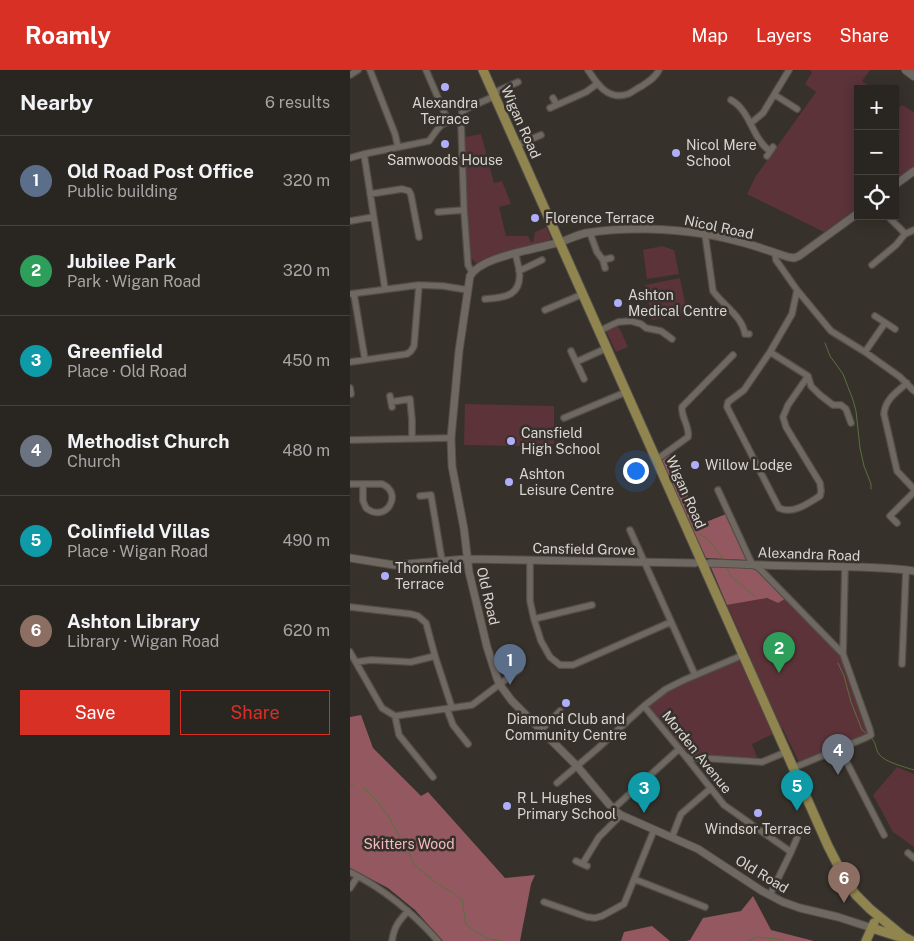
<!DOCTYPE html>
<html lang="en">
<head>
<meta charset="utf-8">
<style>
	:root { --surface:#292520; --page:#312d29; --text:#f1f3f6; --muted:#a5a5a5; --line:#45423e; --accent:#d93025 }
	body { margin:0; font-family:"Public Sans",sans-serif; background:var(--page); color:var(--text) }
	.controls { position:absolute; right:15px; top:15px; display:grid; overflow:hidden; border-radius:0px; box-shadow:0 2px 12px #0003 }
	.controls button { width:45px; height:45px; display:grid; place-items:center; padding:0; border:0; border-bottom:1px solid var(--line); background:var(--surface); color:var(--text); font:25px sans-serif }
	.you { position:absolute; left:285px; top:400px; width:18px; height:18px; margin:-12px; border:4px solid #fff; border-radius:50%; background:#1a73e8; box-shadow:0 0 0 8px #1a73e833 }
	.badge { display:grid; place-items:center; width:32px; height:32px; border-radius:50%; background:var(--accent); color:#fff; font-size:16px; font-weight:700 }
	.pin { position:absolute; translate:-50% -41px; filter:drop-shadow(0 1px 2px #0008) }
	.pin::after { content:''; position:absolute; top:26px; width:18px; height:15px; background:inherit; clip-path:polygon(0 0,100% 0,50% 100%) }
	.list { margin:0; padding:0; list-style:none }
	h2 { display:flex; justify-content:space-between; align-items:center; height:65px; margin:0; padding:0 20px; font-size:21px }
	h2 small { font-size:16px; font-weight:400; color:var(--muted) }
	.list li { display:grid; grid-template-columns:32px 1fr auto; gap:15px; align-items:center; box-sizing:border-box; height:90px; padding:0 20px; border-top:1px solid var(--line) }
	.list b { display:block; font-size:19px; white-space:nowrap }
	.list p { margin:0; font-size:16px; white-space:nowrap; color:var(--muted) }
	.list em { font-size:16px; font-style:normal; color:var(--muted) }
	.actions { display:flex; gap:10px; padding:15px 20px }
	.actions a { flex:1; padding:11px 0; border:1px solid var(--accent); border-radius:0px; text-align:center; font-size:18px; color:var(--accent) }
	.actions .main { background:var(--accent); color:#fff }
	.icon { flex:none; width:28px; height:28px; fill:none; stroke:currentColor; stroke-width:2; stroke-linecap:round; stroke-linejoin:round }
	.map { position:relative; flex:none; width:564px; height:871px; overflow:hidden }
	header { display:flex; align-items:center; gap:30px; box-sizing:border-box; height:70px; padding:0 25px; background:var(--accent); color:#fff }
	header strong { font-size:24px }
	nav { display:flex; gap:28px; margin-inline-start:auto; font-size:18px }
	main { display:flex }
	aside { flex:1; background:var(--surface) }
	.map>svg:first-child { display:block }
	.green { fill:#5b3339 }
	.forest { fill:#935860 }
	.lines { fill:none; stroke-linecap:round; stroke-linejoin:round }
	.stream { stroke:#5a703e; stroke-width:1 }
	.minor-casing { stroke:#524e48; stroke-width:8 }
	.tertiary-casing { stroke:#524e48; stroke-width:9 }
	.secondary-casing { stroke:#524e48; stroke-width:10 }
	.primary-casing { stroke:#524e48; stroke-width:11 }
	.minor { stroke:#6f6861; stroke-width:5.5 }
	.tertiary { stroke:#6f6861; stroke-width:7 }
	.secondary { stroke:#6f6861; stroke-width:8 }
	.primary { stroke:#91854f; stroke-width:9 }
	.poi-dot { fill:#aeaefa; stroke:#37312b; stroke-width:2 }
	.labels { text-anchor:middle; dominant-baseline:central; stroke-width:5; stroke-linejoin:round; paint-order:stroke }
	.poi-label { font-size:14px; fill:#d9d6d2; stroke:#37312b; text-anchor:start }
	.street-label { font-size:14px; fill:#d9d6d2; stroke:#37312b }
	.park-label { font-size:14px; fill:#f4bcc2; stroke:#37312b }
</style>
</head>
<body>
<header>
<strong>Roamly</strong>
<nav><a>Map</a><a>Layers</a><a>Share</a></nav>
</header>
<main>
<aside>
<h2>Nearby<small>6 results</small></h2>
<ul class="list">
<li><span class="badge" style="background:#5c6f8a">1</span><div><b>Old Road Post Office</b><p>Public building</p></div><em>320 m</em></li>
<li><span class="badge" style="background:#2e9e5b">2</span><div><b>Jubilee Park</b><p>Park · Wigan Road</p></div><em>320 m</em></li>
<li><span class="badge" style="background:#0f9aa8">3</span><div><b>Greenfield</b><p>Place · Old Road</p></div><em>450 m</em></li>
<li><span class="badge" style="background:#6b7280">4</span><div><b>Methodist Church</b><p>Church</p></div><em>480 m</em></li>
<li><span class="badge" style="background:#0f9aa8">5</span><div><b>Colinfield Villas</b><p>Place · Wigan Road</p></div><em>490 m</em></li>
<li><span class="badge" style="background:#8d6e63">6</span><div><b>Ashton Library</b><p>Library · Wigan Road</p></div><em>620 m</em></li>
</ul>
<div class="actions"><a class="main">Save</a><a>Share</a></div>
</aside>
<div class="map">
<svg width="564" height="871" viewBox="0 0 564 871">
	<rect width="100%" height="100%" fill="#37312b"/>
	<path class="green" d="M459,0h61l-8,11 10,8h-14v118l-34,25 -77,-38 9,-18 60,-84 -11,-8 7,-12z
		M552,35l12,7v56l-19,13v-72l2,1z
		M131,64l13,49 8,-2 9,23 -12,3 7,29h22l3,6h2l2,-10 11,-5 5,11 -1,2 -20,5 -53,19 -8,-8 -4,-119z
		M312,176l12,4 5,24 -32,5 -4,-29z
		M330,208l7,36 -35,6 -7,-35z
		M268,255l10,22 -12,5 -10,-21z
		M115,334l89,2v38h-5l-1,1h-18v-2h-5v3l-61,-1z
		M417,528l11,5 7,-4 58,57 26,76 -70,30 -16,-33 -31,15 5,13 -11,2 -58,-5 -7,-7 -33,-41 21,-16 81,-34 -23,-51z
		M547,697l17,7v73l-21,-15 -20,-37z"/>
	<path class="forest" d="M320,385l31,69 25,-10 20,46 -40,-2 -45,-97z
		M360,495l44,3 31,31 -7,4 -11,-5 -40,7z
		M11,645l12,33 48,48 7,-4 77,86 30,-3 -4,9 -11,57h-77l-28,-31 -27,-22 -38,-20v-151z
		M403,826l18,34 43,11h-128l4,-1 13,-22 38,-7z
		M302,856l18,15h-49l3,-9z"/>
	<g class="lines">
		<path class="stream" d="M475,273l5,13 13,18 10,26 3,11 4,37 4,18 7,18v5
			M349,464l10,6 14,19
			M377,497l3,8 26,22
			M488,593l6,13 7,26 11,28 4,3
			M522,669c5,5 3,10 7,15 5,8 26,13 35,16
			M0,716l3,-1
			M13,717l15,15 9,12 24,43 2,7 25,20 15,9 9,7 4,25 20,13 15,3
			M397,871l9,-4 22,2 7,2"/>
		<g class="minor-casing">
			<path id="minor" d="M20,0l25,64 3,13
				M76,0l22,51
				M238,0c9,14 20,31 40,24 5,-2 9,-6 14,-8 7,-5 13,-8 17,-16
				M0,5l8,-5
				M143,23l25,-11
				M425,25l22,14
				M203,28l4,7
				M381,30c20,11 21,39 39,51
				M200,38l36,-16 11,-8
				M401,53l12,-10 26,-43
				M167,75l24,-10
				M14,84l21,135
				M417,86l6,-9
				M0,88l14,-4 65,-13c11,-15 11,-20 32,-20
				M20,124l32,-5 7,2 2,4 8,42
				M88,142l26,-2
				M538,146c5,7 12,11 17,18
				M0,151l23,-4
				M240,163l7,19 6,8 2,8
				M355,164l8,57c10,14 29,25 32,43h4
				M425,183l1,7 21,30 34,41 34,21 35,25 14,14
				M253,190l8,-2
				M522,195l24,-20 9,-11 9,-4
				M169,201l23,-11
				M122,202l-4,-7 -4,-55 -3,-89 1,-9 6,-4 27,-12
				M0,224l69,-9 24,1 25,4
				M4,224l11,66
				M135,229c21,-1 38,-4 34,-30 -1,-5 -3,-10 -3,-16
				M195,240l38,-16
				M525,246l20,13
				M249,261l19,-9 13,-1 10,3 5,4 15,3 11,8
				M221,281l13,28
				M420,282l38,24 -20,29 -5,12 3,10 34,56 1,8 -1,5c-12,7 -27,19 -41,12l-52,-101 1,-5 16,-12 26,-38 22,-38 5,-24
				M515,282l20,-29
				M0,292l57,-8 4,-3 3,-5 5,-61
				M226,292l31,-14
				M458,306l3,10 9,9 13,10h8l5,4 5,14
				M557,313c-10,9 -22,16 -23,31l13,57 17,18
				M0,318l1,6
				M40,326l2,11
				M41,332l19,-3 2,21v18
				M214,348l62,-26
				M0,370l101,-2
				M306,390l32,-23c2,-11 -7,-19 -6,-30l51,-52
				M0,414h32c22,9 4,40 -16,24l-3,-7v-17
				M368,420l34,74 7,4 84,86 27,76 1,5 -6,3 -72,30
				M70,426l11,-1 11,66
				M547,453l-7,-7 24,-24
				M280,460l65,145
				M180,491v40l4,18 7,22 9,16 10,8h13l98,-43
				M0,537l61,7 7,2 8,7 9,33 17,52
				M184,549l58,-14
				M0,582l32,56 13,8 77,-11 48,-36
				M493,584l2,-87
				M6,592l15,-2 40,2 24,-6
				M552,594l4,-94
				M294,636l42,51 38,48 67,47 -21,43
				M97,639l6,16 15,19
				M45,646l4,19 34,42
				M191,660l19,-19
				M490,679l44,86
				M336,687l76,5 24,-10
				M207,713l40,-34 47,-43 22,-17 18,-9 59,-25
				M263,739l66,-60
				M322,767l9,-23 30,-26
				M441,782l6,-14
				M558,783l6,5
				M226,791l11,5
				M233,793l16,-26 22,-22
				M0,802c34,17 63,41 88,69
				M284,809l71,28
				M0,818l8,-12
				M194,832l43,15 8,1 7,-2 22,-12 30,-74
				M42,871c2,-14 6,-19 16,-30"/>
		</g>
		<g class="tertiary-casing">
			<path id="tertiary" d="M545,115l19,-14
				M508,143l-59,43 -5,2 -6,-1c-27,-9 -56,-19 -84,-23 -36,-6 -82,-7 -118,-1 -9,2 -17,6 -25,9 -11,3 -22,5 -33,8 -17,4 -49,11 -58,26l-11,75 -8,87 1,28 12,63 5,43 18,75 10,31 3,7 12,16 65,65 36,43 8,6 77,34 64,42 21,11 17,6 38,9 34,11
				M0,488l44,7 73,-6 228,4 6,-2
				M353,495l7,-2c32,1 64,3 96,3 36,1 73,0 108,5"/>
		</g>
		<g class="secondary-casing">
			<path id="secondary" d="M556,0l8,6"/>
		</g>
		<g class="primary-casing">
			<path id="primary" d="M133,0l345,776 19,37 9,12 14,14 34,28 8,4
				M522,858l25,8 6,1
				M516,871l8,-18"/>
		</g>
		<use href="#minor" class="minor"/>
		<use href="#tertiary" class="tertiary"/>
		<use href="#secondary" class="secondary"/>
		<use href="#primary" class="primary"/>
	</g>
	<g class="poi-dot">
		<circle cx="95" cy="17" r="5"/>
		<circle cx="95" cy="74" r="5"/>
		<circle cx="326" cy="83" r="5"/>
		<circle cx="185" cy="148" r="5"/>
		<circle cx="268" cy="233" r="5"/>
		<circle cx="161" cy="371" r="5"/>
		<circle cx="345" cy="395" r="5"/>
		<circle cx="159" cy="412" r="5"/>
		<circle cx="35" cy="506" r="5"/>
		<circle cx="216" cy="633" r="5"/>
		<circle cx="157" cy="736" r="5"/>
		<circle cx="408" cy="743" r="5"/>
	</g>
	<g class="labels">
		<g class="poi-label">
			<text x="95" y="33" text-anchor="middle">Alexandra<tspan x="95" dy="16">Terrace</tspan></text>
			<text x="336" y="75">Nicol Mere<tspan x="336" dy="16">School</tspan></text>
			<text x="95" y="90" text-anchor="middle">Samwoods House</text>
			<text x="195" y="148">Florence Terrace</text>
			<text x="278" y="225">Ashton<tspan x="278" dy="16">Medical Centre</tspan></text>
			<text x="171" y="363">Cansfield<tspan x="171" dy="16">High School</tspan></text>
			<text x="355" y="395">Willow Lodge</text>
			<text x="169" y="404">Ashton<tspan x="169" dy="16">Leisure Centre</tspan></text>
			<text x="45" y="498">Thornfield<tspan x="45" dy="16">Terrace</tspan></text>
			<text x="216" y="649" text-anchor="middle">Diamond Club and<tspan x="216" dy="16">Community Centre</tspan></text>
			<text x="167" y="728">R L Hughes<tspan x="167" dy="16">Primary School</tspan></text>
			<text x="408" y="759" text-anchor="middle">Windsor Terrace</text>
		</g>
		<g class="street-label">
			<text transform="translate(171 52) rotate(66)">Wigan Road</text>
			<text transform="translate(369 157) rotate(12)">Nicol Road</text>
			<text transform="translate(336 422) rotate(66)">Wigan Road</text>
			<text transform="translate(234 479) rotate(1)">Cansfield Grove</text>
			<text transform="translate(459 484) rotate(2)">Alexandra Road</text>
			<text transform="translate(138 526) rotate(77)">Old Road</text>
			<text transform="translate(347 682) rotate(51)">Morden Avenue</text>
			<text transform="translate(412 804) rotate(31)">Old Road</text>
		</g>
		<g class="park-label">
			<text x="59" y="774">Skitters Wood</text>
		</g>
	</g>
</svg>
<div class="controls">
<button>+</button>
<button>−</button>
<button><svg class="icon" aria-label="locate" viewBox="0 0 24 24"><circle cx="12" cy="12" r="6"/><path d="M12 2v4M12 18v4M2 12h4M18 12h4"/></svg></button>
</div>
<div class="you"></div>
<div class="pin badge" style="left:160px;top:615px;background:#5c6f8a">1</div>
<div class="pin badge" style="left:429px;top:603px;background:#2e9e5b">2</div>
<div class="pin badge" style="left:294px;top:743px;background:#0f9aa8">3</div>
<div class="pin badge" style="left:488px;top:705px;background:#6b7280">4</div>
<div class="pin badge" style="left:447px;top:741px;background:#0f9aa8">5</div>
<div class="pin badge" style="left:494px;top:833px;background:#8d6e63">6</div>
</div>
</main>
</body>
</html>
